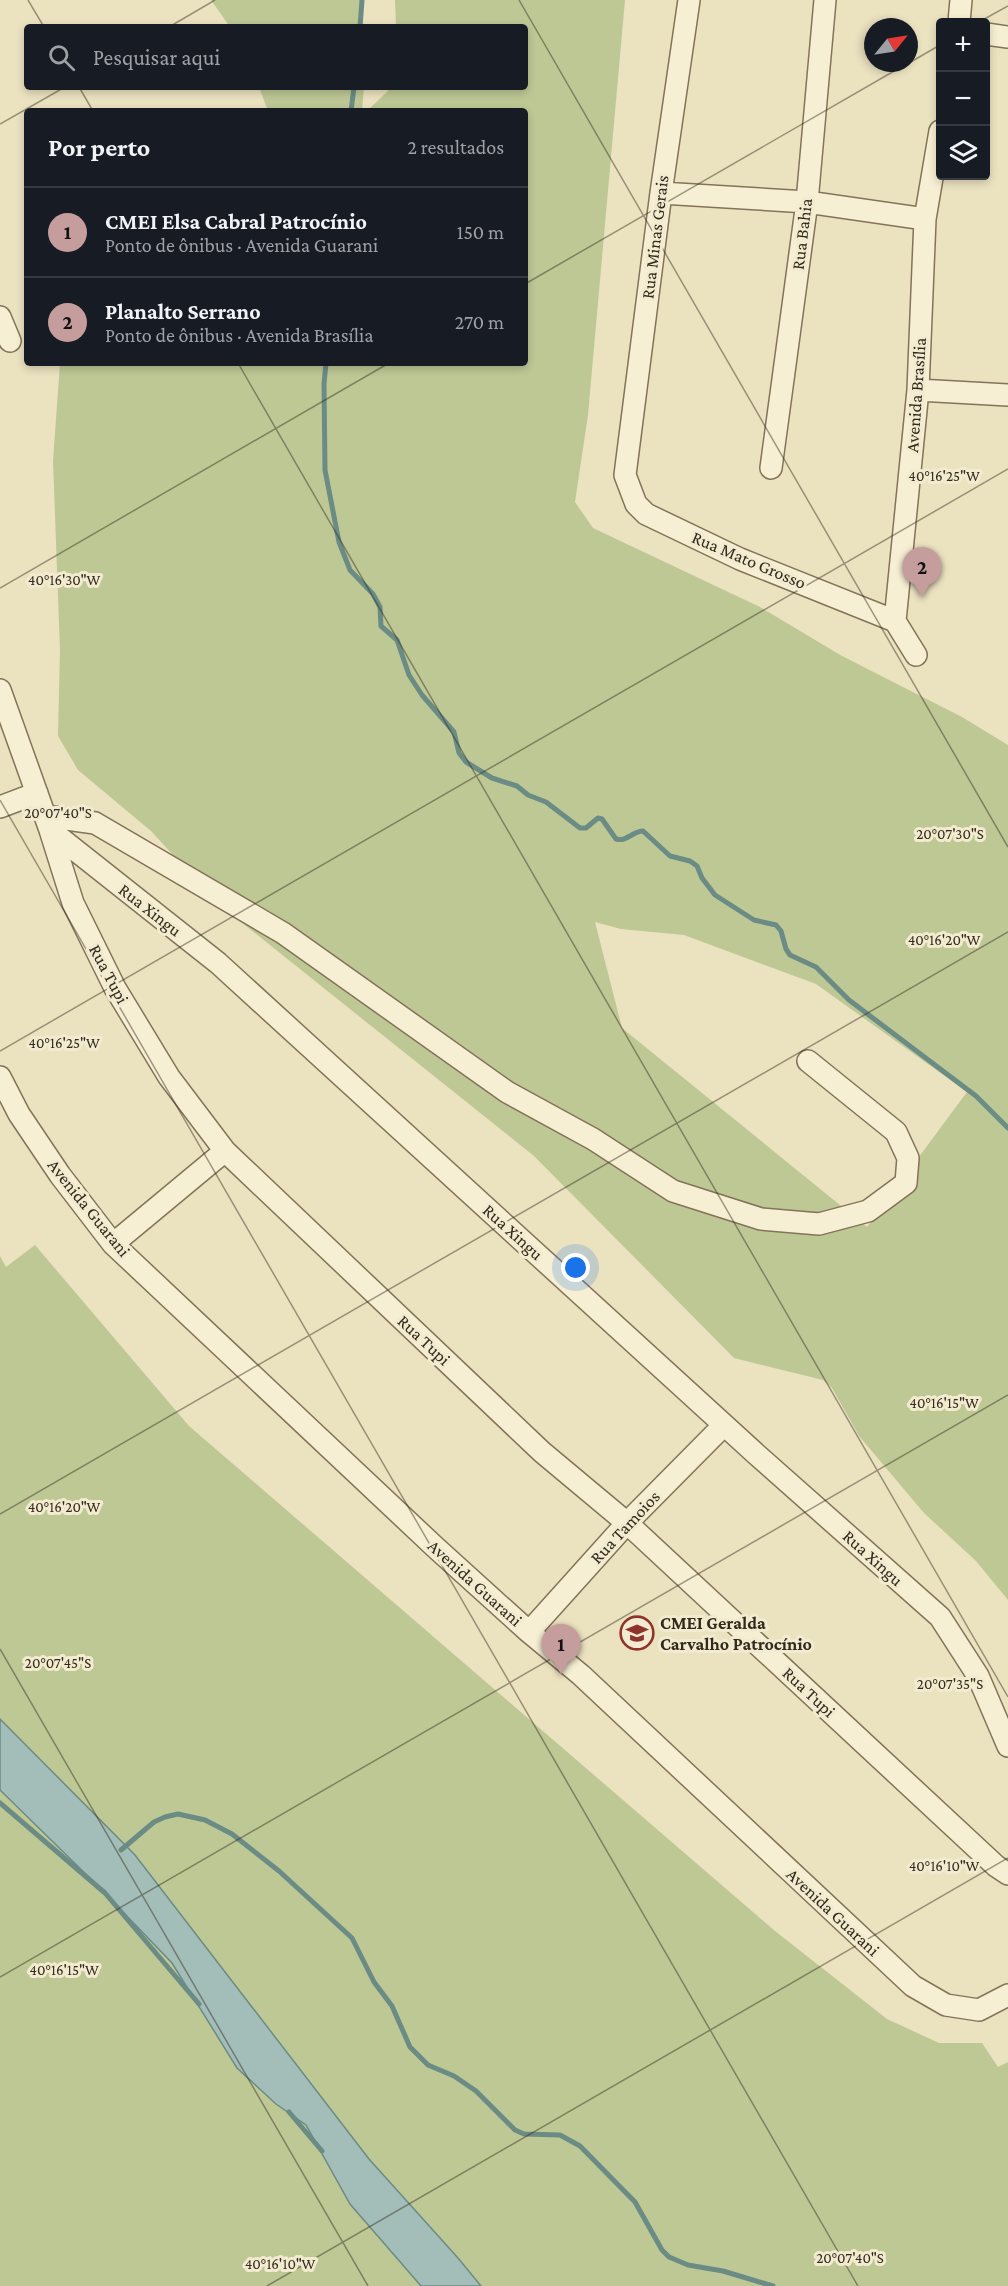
<!DOCTYPE html>
<html lang="pt">
<head>
<meta charset="utf-8">
<style>
	:root { --surface:#171b24; --page:#20242c; --text:#f1f3f6; --muted:#9ea1a6; --line:#363941; --accent:#c59d9c }
	body { margin:0; font-family:"Crimson Pro",serif; background:var(--page); color:var(--text) }
	.controls { position:absolute; right:18px; top:18px; display:grid; overflow:hidden; border-radius:6px; box-shadow:0 3px 9px #0003 }
	.controls button { width:54px; height:54px; display:grid; place-items:center; padding:0; border:0; border-bottom:2px solid var(--line); background:var(--surface); color:var(--text); font:30px sans-serif }
	.compass { position:absolute; left:864px; top:18px; width:54px; height:54px; border-radius:50%; background:var(--surface); box-shadow:0 3px 9px #0003; rotate:60deg }
	.you { position:absolute; left:576px; top:1268px; width:21px; height:21px; margin:-15px; border:4px solid #fff; border-radius:50%; background:#1a73e8; box-shadow:0 0 0 9px #1a73e833 }
	.badge { display:grid; place-items:center; width:39px; height:39px; border-radius:50%; background:var(--accent); color:#111; font-size:20px; font-weight:700 }
	.pin { position:absolute; translate:-50% -50px; filter:drop-shadow(0 2px 3px #0008) }
	.pin::after { content:''; position:absolute; top:32px; width:21px; height:18px; background:inherit; clip-path:polygon(0 0,100% 0,50% 100%) }
	.list { margin:0; padding:0; list-style:none }
	h2 { display:flex; justify-content:space-between; align-items:center; height:78px; margin:0; padding:0 24px; font-size:26px }
	h2 small { font-size:20px; font-weight:400; color:var(--muted) }
	.list li { display:grid; grid-template-columns:39px 1fr auto; gap:18px; align-items:center; box-sizing:border-box; height:90px; padding:0 24px; border-top:2px solid var(--line) }
	.list b { display:block; font-size:22px; white-space:nowrap }
	.list p { margin:0; font-size:20px; white-space:nowrap; color:var(--muted) }
	.list em { font-size:20px; font-style:normal; color:var(--muted) }
	.icon { flex:none; width:33px; height:33px; fill:none; stroke:currentColor; stroke-width:2; stroke-linecap:round; stroke-linejoin:round }
	.map { position:relative; flex:none; width:1008px; height:2286px; overflow:hidden }
	.search { position:absolute; background:var(--surface); box-shadow:0 3px 9px #0003; left:24px; top:24px; width:504px; height:66px; display:flex; align-items:center; gap:15px; box-sizing:border-box; padding:0 21px; border-radius:6px; color:var(--muted); font-size:22px }
	.panel { position:absolute; background:var(--surface); box-shadow:0 3px 9px #0003; left:24px; top:108px; width:504px; height:258px; border-radius:6px }
	.map>svg:first-child { display:block }
	.green { fill:#bec895; fill-rule:evenodd }
	.water { fill:#a3bdb8; stroke:#6b8b85; stroke-width:1.5 }
	.lines { fill:none; stroke-linecap:round; stroke-linejoin:round }
	.stream { stroke:#6b8b85; stroke-width:5 }
	.minor-casing { stroke:#837359; stroke-width:24 }
	.minor { stroke:#f7efd3; stroke-width:21 }
	.ticks { fill:none; stroke:#332a1d; stroke-width:1.5; stroke-opacity:0.45 }
	.labels { text-anchor:middle; dominant-baseline:central; stroke-width:6; stroke-linejoin:round; paint-order:stroke }
	.street-label { font-size:18px; fill:#332a1d; stroke:#f3ebcf }
	.poi-label { font-size:18px; font-weight:bold; fill:#332a1d; stroke:#f3ebcf; text-anchor:start }
	.ticks-label { font-size:15px; text-anchor:middle; fill:#332a1d; stroke:#f3ebcf; stroke-width:6; stroke-linejoin:round; paint-order:stroke }
</style>
</head>
<body>
<div class="map">
<svg width="1008" height="2286" viewBox="0 0 1008 2286">
	<rect width="100%" height="100%" fill="#ebe2c0"/>
	<path class="green" d="M211,0h150l2,27h-133z
		M395,0h230l-37,415 -13,87 18,26 167,79 82,49 120,61 46,28v855l-32,-39 -52,-48 -65,-77 -27,-48 -9,-8 -89,-22 -200,-202 -318,-254 -65,-71 -73,-61 -20,-34 2,-86 -7,-189 7,-98h465v-252h-158l25,-24h133v-60h-129zM595,922l26,7 63,6 132,49 151,108 -100,135 -245,-199z
		M259,87h105l-2,24h-94z
		M35,1245l154,181 586,505 112,88 52,24h43l16,24 10,-5v224h-527l-23,-28 -89,-99 -234,-304 -135,-136v-463l6,11z
		M0,1790l99,96 73,77 65,105 39,36 30,21 44,79 71,82h-421z"/>
	<path class="water" d="M0,1719l135,136 234,304 89,99 23,28h-60l-71,-82 -44,-79 -30,-21 -39,-36 -65,-105 -74,-77 -98,-96z"/>
	<g class="lines">
		<path class="stream" d="M360,27l2,-27
			M351,111l3,-24
			M326,363l-2,21 1,86 14,72 11,28 23,24 7,13 1,19 16,14 12,35 13,20 32,37 5,21 7,9 26,16 25,8 11,9 18,7 34,26h6l12,-10 4,1 14,20c11,3 17,-8 27,-8l27,25 20,5 7,5 5,12 13,17 39,25 22,5 5,6 5,18 4,6 26,12 33,33 127,96 32,32
			M0,1803l105,90 94,111
			M121,1850l33,-28 11,-5 13,-3 27,6 27,14 47,37 73,67 22,44 18,24 18,41 18,18 26,11 22,15 39,39 9,4 36,1 20,11 55,56 27,48 7,7 19,8 35,6 50,15
			M289,2112l33,39"/>
		<g class="minor-casing">
			<path id="minor" d="M689,0l-28,193 -36,282 11,29 10,10 94,45 155,62
				M959,22l2,-22
				M986,34l22,3
				M661,193l146,9 118,17
				M0,317l10,24
				M918,390l90,5
				M771,468l36,-266 18,-202
				M916,655l-21,-34 23,-231 7,-171 15,-88
				M0,690l50,140 23,73 42,85 54,89 56,74 317,301 85,71 369,343 12,8
				M0,807l37,-14
				M45,816l50,7 188,110 224,159 86,47 80,52 88,28 58,5 49,-13 38,-28 2,-25 -12,-26 -88,-71
				M50,830l168,133 538,491 184,163 38,59 30,70
				M0,1077l19,37 41,61 53,69 322,303 94,85 52,43 332,311 33,19 33,5 29,-15
				M113,1244l112,-93
				M529,1632l98,-109 97,-98"/>
		</g>
		<use href="#minor" class="minor"/>
	</g>
	<path class="ticks" d="M28,0l16,27M519,0l489,847M979,22l29,-16M169,27l46,-27M909,63l31,-18M79,87l14,24M0,124l65,-37M525,284l383,-221M238,363l770,1334M0,588l389,-225M0,800l858,1486M0,1051l1008,-582M0,1514l1008,-582M0,1649l368,637M0,1977l1008,-582M267,2286l741,-428"/>
	<defs>
		<g id="school-ring" transform="scale(1.725)"><circle r="9.5" fill="#f3ebcf" stroke="#8f342d" stroke-width="1.5"/><path d="M0-5L7-2L0 1L-7-2ZM-4 1L0 2.5L4 1V4Q0 6-4 4Z" fill="#8f342d"/></g>
	</defs>
	<g fill-rule="evenodd">
		<use href="#school-ring" x="637" y="1633"/>
	</g>
	<g class="labels">
		<g class="street-label">
			<text transform="translate(802 234) rotate(-83)">Rua Bahia</text>
			<text transform="translate(655 237) rotate(-83)">Rua Minas Gerais</text>
			<text transform="translate(916 395) rotate(-86)">Avenida Brasília</text>
			<text transform="translate(749 560) rotate(23)">Rua Mato Grosso</text>
			<text transform="translate(150 910) rotate(38)">Rua Xingu</text>
			<text transform="translate(109 974) rotate(62)">Rua Tupi</text>
			<text transform="translate(89 1208) rotate(51)">Avenida Guarani</text>
			<text transform="translate(513 1232) rotate(42)">Rua Xingu</text>
			<text transform="translate(424 1340) rotate(43)">Rua Tupi</text>
			<text transform="translate(625 1527) rotate(-47)">Rua Tamoios</text>
			<text transform="translate(873 1558) rotate(42)">Rua Xingu</text>
			<text transform="translate(475 1583) rotate(42)">Avenida Guarani</text>
			<text transform="translate(809 1692) rotate(43)">Rua Tupi</text>
			<text transform="translate(833 1912) rotate(43)">Avenida Guarani</text>
		</g>
		<g class="poi-label">
			<text x="660" y="1623">CMEI Geralda<tspan x="660" dy="21">Carvalho Patrocínio</tspan></text>
		</g>
	</g>
	<g class="ticks-label">
		<text x="944" y="481">40°16'25"W</text>
		<text x="64" y="585">40°16'30"W</text>
		<text x="58" y="818">20°07'40"S</text>
		<text x="950" y="839">20°07'30"S</text>
		<text x="944" y="945">40°16'20"W</text>
		<text x="64" y="1048">40°16'25"W</text>
		<text x="944" y="1408">40°16'15"W</text>
		<text x="64" y="1512">40°16'20"W</text>
		<text x="58" y="1668">20°07'45"S</text>
		<text x="950" y="1689">20°07'35"S</text>
		<text x="944" y="1871">40°16'10"W</text>
		<text x="64" y="1975">40°16'15"W</text>
		<text x="850" y="2263">20°07'40"S</text>
		<text x="280" y="2269">40°16'10"W</text>
	</g>
</svg>
<div class="controls">
<button>+</button>
<button>−</button>
<button><svg class="icon" aria-label="layers" viewBox="0 0 24 24"><path d="M12 4l9 5-9 5-9-5zM3 14l9 5 9-5"/></svg></button>
</div>
<svg class="compass" viewBox="-18 -18 36 36"><path d="M0-13l5 13h-10z" fill="#e53935"/><path d="M0 13l5-13h-10z" fill="#9ea1a6"/></svg>
<div class="you"></div>
<div class="pin badge" style="left:561px;top:1674px">1</div>
<div class="pin badge" style="left:922px;top:597px">2</div>
<div class="search"><svg class="icon" aria-label="search" viewBox="0 0 24 24"><circle cx="10" cy="10" r="6"/><path d="M15 15l6 6"/></svg>Pesquisar aqui</div>
<section class="panel">
<h2>Por perto<small>2 resultados</small></h2>
<ul class="list">
<li><span class="badge">1</span><div><b>CMEI Elsa Cabral Patrocínio</b><p>Ponto de ônibus · Avenida Guarani</p></div><em>150 m</em></li>
<li><span class="badge">2</span><div><b>Planalto Serrano</b><p>Ponto de ônibus · Avenida Brasília</p></div><em>270 m</em></li>
</ul>
</section>
</div>
</body>
</html>
